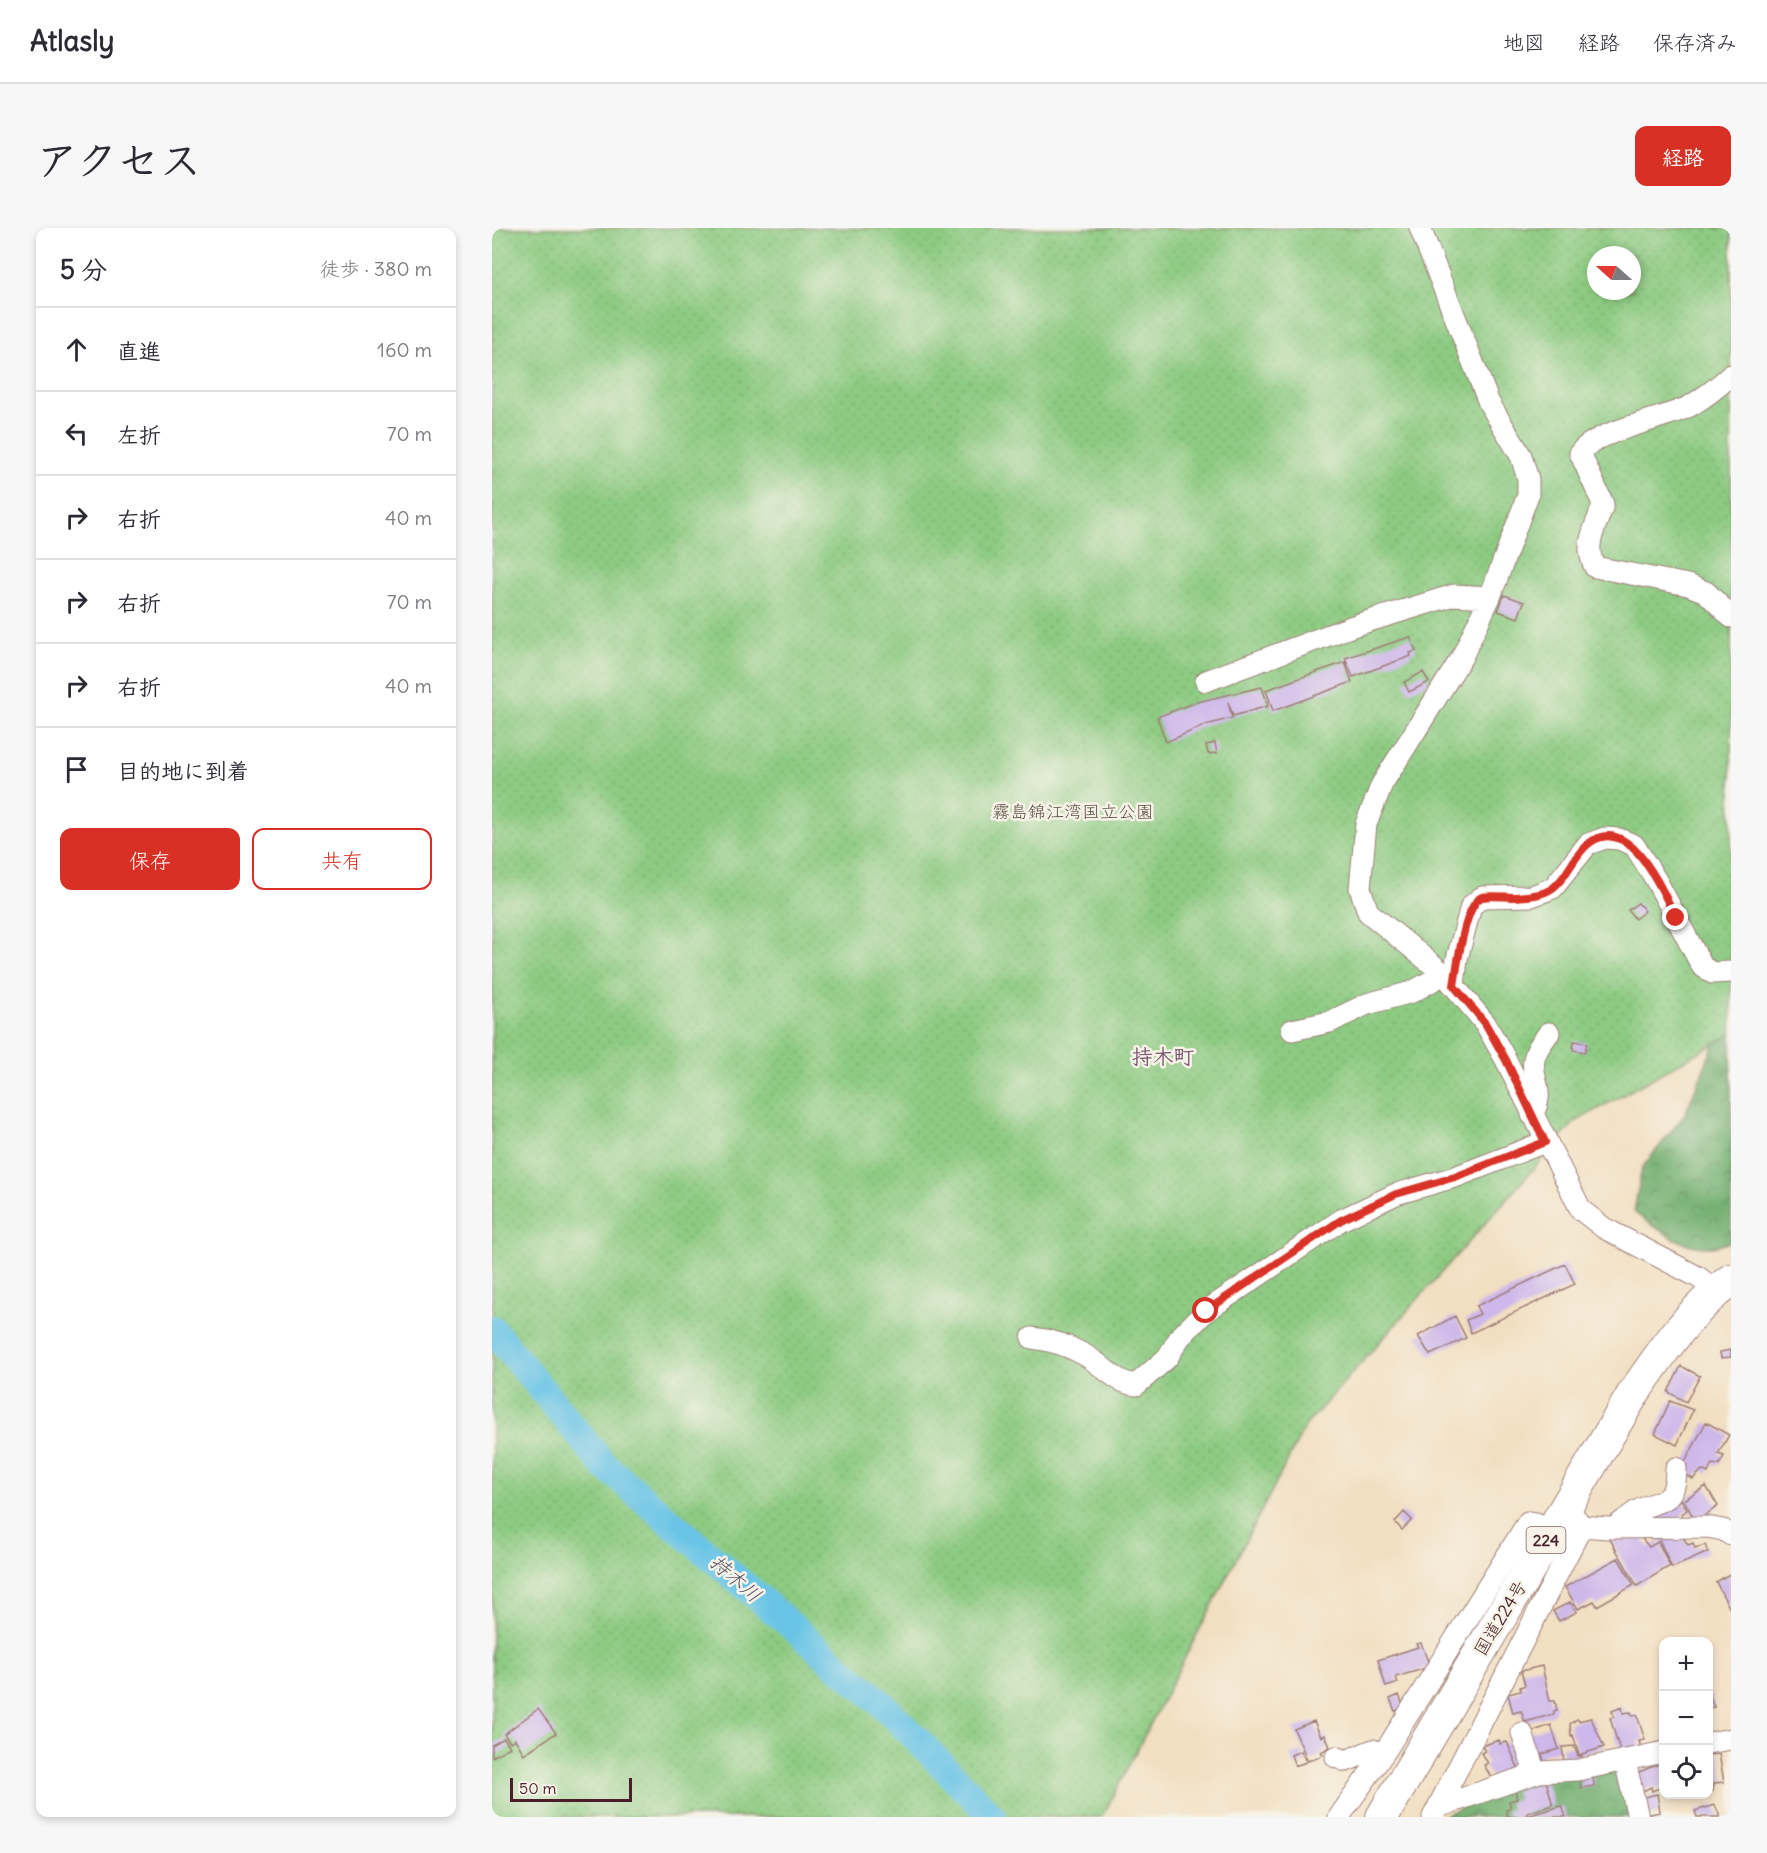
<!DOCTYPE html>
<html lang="ja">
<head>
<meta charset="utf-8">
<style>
	:root { --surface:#fff; --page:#f7f7f7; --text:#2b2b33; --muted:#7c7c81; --line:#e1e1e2; --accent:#d93025 }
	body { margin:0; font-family:Delius,"Klee One",sans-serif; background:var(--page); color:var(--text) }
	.controls { position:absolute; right:18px; bottom:18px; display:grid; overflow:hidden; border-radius:12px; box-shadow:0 3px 9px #0003 }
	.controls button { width:54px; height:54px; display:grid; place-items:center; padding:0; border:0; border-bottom:2px solid var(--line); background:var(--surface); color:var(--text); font:30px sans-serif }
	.compass { position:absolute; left:1095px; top:18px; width:54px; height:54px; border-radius:50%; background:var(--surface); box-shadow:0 3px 9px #0003; rotate:291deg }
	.scale { position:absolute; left:18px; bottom:15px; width:122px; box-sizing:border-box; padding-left:6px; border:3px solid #4a1f2b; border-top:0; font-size:16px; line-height:21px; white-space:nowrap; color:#4a1f2b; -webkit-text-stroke:4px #f7f3e8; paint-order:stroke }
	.stop { position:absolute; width:18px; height:18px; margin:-14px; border:4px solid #d93025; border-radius:50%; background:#fff }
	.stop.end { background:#d93025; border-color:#fff; box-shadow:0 2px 6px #0008 }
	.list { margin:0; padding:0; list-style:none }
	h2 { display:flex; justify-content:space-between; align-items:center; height:78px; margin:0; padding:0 24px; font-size:26px }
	h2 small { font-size:20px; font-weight:400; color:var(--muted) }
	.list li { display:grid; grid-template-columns:39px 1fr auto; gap:18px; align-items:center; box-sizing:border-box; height:84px; padding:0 24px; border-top:2px solid var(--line) }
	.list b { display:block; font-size:22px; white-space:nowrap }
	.list em { font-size:20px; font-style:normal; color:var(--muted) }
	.actions { display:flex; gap:12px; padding:18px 24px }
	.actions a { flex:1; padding:14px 0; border:2px solid var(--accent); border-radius:12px; text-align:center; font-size:21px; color:var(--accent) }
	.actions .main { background:var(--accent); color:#fff }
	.icon { flex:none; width:33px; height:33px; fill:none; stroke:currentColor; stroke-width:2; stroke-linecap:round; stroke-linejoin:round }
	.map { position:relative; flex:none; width:1239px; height:1589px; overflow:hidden; border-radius:12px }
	header { display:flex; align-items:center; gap:36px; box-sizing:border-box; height:84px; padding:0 30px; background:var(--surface); border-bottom:2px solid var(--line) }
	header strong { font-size:28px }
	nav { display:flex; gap:33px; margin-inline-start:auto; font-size:21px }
	.intro { display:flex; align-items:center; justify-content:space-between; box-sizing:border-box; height:144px; padding:0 36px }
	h1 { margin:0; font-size:42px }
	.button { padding:15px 27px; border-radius:12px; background:var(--accent); color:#fff; font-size:21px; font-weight:700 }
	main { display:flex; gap:36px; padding:0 36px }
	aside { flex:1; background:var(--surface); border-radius:12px; box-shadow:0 3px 9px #0003 }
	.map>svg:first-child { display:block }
	.forest { fill:url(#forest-crowns); stroke:#5e674e; stroke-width:1.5 }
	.park { fill:url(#park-dots); stroke:#6c7556; stroke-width:1.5; fill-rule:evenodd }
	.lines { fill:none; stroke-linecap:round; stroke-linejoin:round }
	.river { stroke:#69c4e6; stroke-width:28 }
	.building { fill:#ceb7ea }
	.minor-casing { stroke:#9e7e76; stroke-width:23 }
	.highway-casing { stroke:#9e7e76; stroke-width:34 }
	.minor { stroke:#fff; stroke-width:21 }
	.highway { stroke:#fff; stroke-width:32 }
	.route { stroke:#d93025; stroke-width:8 }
	.labels { text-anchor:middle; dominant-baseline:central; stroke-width:5; stroke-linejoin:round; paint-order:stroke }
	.shield { fill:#f7f3e8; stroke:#7e5f64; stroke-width:1.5 }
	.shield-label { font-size:16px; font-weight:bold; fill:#4a1f2b }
	.park-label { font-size:18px; fill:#5e5345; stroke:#f7f3e8 }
	.street-label { font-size:18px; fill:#4a1f2b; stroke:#f7f3e8 }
	.water-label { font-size:20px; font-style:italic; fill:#535163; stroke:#f7f3e8 }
	.quarter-label { font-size:21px; font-weight:bold; fill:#78546e; stroke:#f7f3e8 }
</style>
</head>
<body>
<header>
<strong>Atlasly</strong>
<nav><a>地図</a><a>経路</a><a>保存済み</a></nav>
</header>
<div class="intro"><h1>アクセス</h1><a class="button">経路</a></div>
<main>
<aside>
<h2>5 分<small>徒歩 · 380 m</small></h2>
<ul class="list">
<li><svg class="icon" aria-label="ahead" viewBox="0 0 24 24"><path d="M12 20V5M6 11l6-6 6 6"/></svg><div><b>直進</b></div><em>160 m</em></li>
<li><svg class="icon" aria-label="left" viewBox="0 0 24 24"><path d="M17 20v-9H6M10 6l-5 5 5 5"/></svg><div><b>左折</b></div><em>70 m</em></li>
<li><svg class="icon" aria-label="right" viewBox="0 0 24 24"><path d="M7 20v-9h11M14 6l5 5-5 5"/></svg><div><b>右折</b></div><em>40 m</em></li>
<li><svg class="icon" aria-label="right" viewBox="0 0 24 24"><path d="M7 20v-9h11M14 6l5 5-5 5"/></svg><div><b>右折</b></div><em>70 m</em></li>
<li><svg class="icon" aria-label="right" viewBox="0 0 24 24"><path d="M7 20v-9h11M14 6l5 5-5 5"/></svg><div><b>右折</b></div><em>40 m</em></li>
<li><svg class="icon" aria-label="arrive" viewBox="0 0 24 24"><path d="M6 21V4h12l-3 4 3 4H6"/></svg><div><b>目的地に到着</b></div></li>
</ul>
<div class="actions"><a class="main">保存</a><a>共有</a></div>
</aside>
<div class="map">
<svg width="1239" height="1589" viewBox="0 0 1239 1589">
	<defs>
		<pattern id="forest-crowns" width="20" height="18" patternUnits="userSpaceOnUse" patternTransform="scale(1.5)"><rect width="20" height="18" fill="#72af70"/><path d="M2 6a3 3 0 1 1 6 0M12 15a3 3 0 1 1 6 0" fill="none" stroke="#608e5c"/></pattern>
		<pattern id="park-dots" width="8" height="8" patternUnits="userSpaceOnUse" patternTransform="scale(1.5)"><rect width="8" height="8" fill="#8dcb82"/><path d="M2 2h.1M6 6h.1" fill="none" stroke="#7bae70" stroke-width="1.8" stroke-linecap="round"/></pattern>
	</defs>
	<rect width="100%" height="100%" fill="#f7f3e8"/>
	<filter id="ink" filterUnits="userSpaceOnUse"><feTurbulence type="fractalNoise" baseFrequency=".0167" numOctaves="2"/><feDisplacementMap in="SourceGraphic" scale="12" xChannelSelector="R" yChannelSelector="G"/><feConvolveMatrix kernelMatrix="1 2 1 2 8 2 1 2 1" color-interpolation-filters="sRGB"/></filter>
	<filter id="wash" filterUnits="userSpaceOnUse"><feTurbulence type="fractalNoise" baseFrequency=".008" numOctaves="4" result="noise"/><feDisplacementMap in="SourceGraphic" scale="24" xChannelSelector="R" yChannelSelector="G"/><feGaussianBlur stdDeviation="1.35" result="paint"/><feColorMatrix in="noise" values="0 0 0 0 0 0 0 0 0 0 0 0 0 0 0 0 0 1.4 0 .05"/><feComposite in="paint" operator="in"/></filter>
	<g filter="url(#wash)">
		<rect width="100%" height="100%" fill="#f2dec0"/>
		<path class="forest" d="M1239,788v225c-36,18 -68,-8 -97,-29l8,-44 43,-54 39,-94z
			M1131,1539l11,50h-190l2,-3 97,-40z"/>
		<path class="park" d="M0,0h1239v806l-156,88 -269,303 -204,392h-610zM1104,27h36v36h-36z"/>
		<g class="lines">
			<path class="river" d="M0,1101l111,135 277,238 113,115"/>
		</g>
		<g id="blocks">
			<path class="building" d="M1012,367l20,7 -6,16 -20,-7z
				M918,409l6,14 -6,2 1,3 -58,21 -8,-19z
				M853,434l7,20 -79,29 -7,-21z
				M931,444l6,10 -20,10 -5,-10z
				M770,459l6,19 -35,10 -5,-14 4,16 -26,7 -40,17 -9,-25 40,-15z
				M723,515l2,10 -9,1 -2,-9z
				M1146,675l7,8 -10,8 -7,-9z
				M1082,813l13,2 -2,9 -12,-2z
				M1073,1036l10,20 -104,49 -5,-13 14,-6 -4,-8z
				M963,1088l11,22 -36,17 -12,-19z
				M1239,1122v7l-10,1 -1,-6z
				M1189,1138l19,10 -14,26 -18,-10z
				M1178,1173l23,9 -16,35 -22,-11z
				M1214,1194l23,13 -11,19 6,2 -5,9 -7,-1 -4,9 -6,-3 -9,9 -10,-6 -1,-5z
				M1214,1258l12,20 -14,10 -1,5 -10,-4 -9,-17z
				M1189,1271l6,11 -5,4 1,4 -36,4 -2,-8 30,-8z
				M912,1284l8,8 -10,10 -7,-8z
				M1189,1306l7,11 5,-2 2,5 10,-3 3,7 -36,16 -15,-33z
				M1147,1307l10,12 9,-5 12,24 -33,20 -29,-50z
				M1126,1330l16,27 -37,21 -3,-5 -16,8 -13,-22z
				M1239,1345v38l-15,-29z
				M1078,1374l7,10 -18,9 -6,-10z
				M929,1415l9,24 -34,10 2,6 -12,4 -8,-27 40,-13 -2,-3z
				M1050,1438l8,35h5l2,9 -3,1v3l-29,8 -4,-11 -8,2 -5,-19 13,-3 -1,-4 5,-2 -4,-14z
				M1216,1462l6,17 -6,1z
				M907,1467l5,13 -9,3 -5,-12z
				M1130,1479l1,6 8,-1 1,4 5,-1 8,25 -6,1 2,7 -20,6 -11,-36 4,-1 -2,-6z
				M46,1481l18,24 -32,21 -9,-15 -5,3 -6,-8z
				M1099,1490l13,29 -25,8 -6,-20 -2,1 -1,-12 7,-5 2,2z
				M822,1493l7,16 4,-2 5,12 -9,5 2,3 -15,6 -14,-32z
				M1059,1497l8,24 -17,5 2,8 -8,1 -8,-30z
				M12,1510l6,9 -18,10v-12z
				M1007,1512l1,4 7,-2 12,28 -25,12 -10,-17 4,-2 -7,-10 4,-2 -3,-5z
				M1082,1518l4,10h4l-1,4 -17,2 -2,-15z
				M809,1523l5,11 -11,4 -4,-11z
				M1227,1526l5,28 -10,1 -1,8 -5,-1v-35z
				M1172,1534v24l-12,5 -1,-4 -8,4 -9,-17z
				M1101,1548l1,10 -13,2 -1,-10z
				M1054,1553l7,24 -26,8v3l35,-10 4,11h-58l-2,-7 5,-1 -2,-8 8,-2 -2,-9z
				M1165,1566l3,18 -19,4 -4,-17z
				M1223,1577l5,12h-23l-2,-6z"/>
		</g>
	</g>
	<g filter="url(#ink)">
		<use href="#blocks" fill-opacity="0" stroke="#9e7e76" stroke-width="1.5"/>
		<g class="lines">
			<g class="minor-casing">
				<path id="minor" d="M928,0l69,175 32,53 7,23v16l-38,102 -28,60 -80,127 -16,40 -6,64 8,24 76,62 41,49 21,37 75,150 23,18 94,49 18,14
					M1239,147c-12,11 -27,23 -41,31 -25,13 -98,26 -110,47l23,51c-6,23 -21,40 -8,63l93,18 18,7 25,25
					M714,453l147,-55 101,-31 36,2
					M962,758l3,-27 14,-53 11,-9 50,-1 21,-8 35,-44 17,-6 14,1 15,6 22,35 46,86 10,7 19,-1
					M800,802l38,-8 37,-18 45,-12 32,-18
					M1040,887c15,-25 -2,-34 2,-56 2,-10 9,-18 15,-26
					M540,1110c20,2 35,7 53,17 19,11 29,27 51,30l31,-27 13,-21 26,-26 135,-91 55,-26 59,-17 90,-35
					M1090,1298l25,2 100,-1 16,3 8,5
					M1122,1300c7,-5 15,-12 23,-17 28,-15 38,-5 39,-43
					M1030,1505l13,40
					M1216,1515l23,-4
					M844,1529l10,4 27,-11 9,4
					M1133,1533l13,56
					M946,1579l101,-35 39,-2 86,-18
					M847,1589l47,-67 142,-228 8,1 15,8
					M941,1589l149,-291 -16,-20"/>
			</g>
			<g class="highway-casing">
				<path id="highway" d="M890,1589l251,-423c28,-41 57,-84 98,-114"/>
			</g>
			<use href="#minor" class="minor"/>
			<use href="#highway" class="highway"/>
		</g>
	</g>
	<g class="lines" filter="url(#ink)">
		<path class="route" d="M714,1083l135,-91 55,-26 59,-17 90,-35 -39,-82 -21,-37 -31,-37c3,-18 10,-82 28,-89 9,-2 23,0 32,0 13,-1 29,-1 40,-10 14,-11 20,-32 34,-43 42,-33 74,47 88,74"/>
	</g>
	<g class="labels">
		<rect class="shield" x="1034.5" y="1299" width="39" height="26" rx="4.5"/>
		<g class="shield-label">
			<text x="1054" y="1312">224</text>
		</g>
		<g class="park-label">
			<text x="581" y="583">霧島錦江湾国立公園</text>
		</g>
		<g class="street-label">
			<text transform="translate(1008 1390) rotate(-59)">国道224号</text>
		</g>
		<g class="water-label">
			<text transform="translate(244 1350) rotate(41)">持木川</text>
		</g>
		<g class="quarter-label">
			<text x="671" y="828">持木町</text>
		</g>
	</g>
</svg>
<div class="controls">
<button>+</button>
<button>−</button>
<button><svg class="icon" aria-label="locate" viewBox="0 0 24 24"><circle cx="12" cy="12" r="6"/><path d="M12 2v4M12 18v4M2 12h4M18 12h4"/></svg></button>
</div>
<svg class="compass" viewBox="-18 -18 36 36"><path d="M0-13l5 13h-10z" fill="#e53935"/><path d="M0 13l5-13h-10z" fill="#7c7c81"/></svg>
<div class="scale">50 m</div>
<div class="stop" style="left:714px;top:1083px"></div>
<div class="stop end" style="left:1184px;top:690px"></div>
</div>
</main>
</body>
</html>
